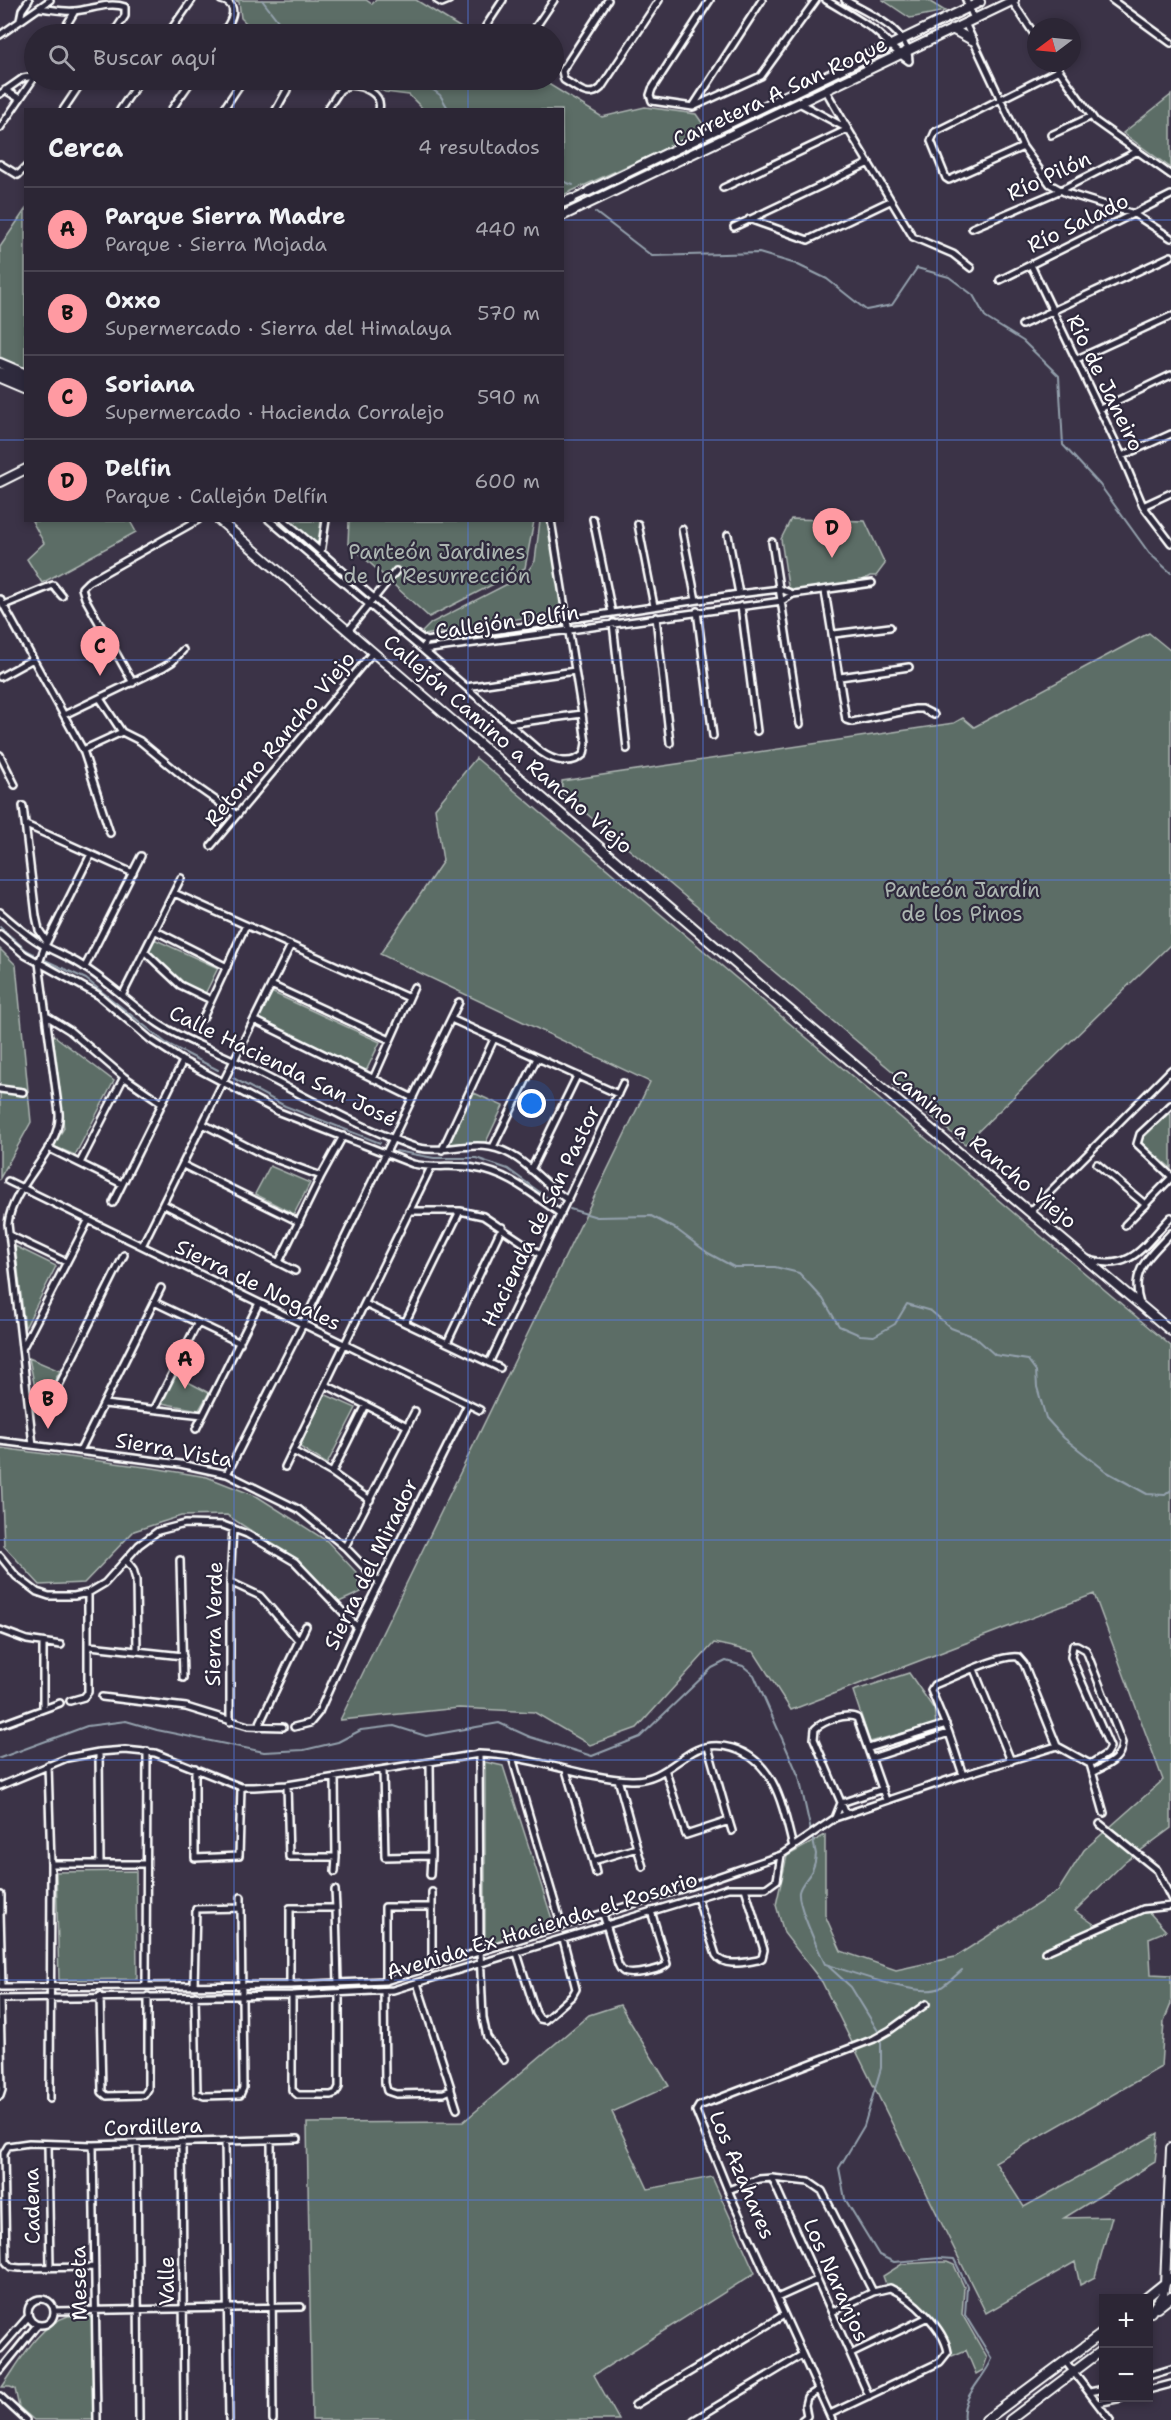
<!DOCTYPE html>
<html lang="es">
<head>
<meta charset="utf-8">
<style>
	:root { --surface:#2c2635; --page:#383241; --text:#f1f3f6; --muted:#a6a5ad; --line:#484350; --accent:#ff9aa2 }
	body { margin:0; font-family:"Shantell Sans",sans-serif; background:var(--page); color:var(--text) }
	.controls { position:absolute; right:18px; bottom:18px; display:grid; overflow:hidden; border-radius:0px; box-shadow:0 3px 9px #0003 }
	.controls button { width:54px; height:54px; display:grid; place-items:center; padding:0; border:0; border-bottom:2px solid var(--line); background:var(--surface); color:var(--text); font:30px sans-serif }
	.compass { position:absolute; left:1027px; top:18px; width:54px; height:54px; border-radius:50%; background:var(--surface); box-shadow:0 3px 9px #0003; rotate:254deg }
	.you { position:absolute; left:532px; top:1104px; width:21px; height:21px; margin:-15px; border:4px solid #fff; border-radius:50%; background:#1a73e8; box-shadow:0 0 0 9px #1a73e833 }
	.badge { display:grid; place-items:center; width:39px; height:39px; border-radius:50%; background:var(--accent); color:#111; font-size:20px; font-weight:700 }
	.pin { position:absolute; translate:-50% -50px; filter:drop-shadow(0 2px 3px #0008) }
	.pin::after { content:''; position:absolute; top:32px; width:21px; height:18px; background:inherit; clip-path:polygon(0 0,100% 0,50% 100%) }
	.list { margin:0; padding:0; list-style:none }
	h2 { display:flex; justify-content:space-between; align-items:center; height:78px; margin:0; padding:0 24px; font-size:26px }
	h2 small { font-size:20px; font-weight:400; color:var(--muted) }
	.list li { display:grid; grid-template-columns:39px 1fr auto; gap:18px; align-items:center; box-sizing:border-box; height:84px; padding:0 24px; border-top:2px solid var(--line) }
	.list b { display:block; font-size:22px; white-space:nowrap }
	.list p { margin:0; font-size:20px; white-space:nowrap; color:var(--muted) }
	.list em { font-size:20px; font-style:normal; color:var(--muted) }
	.icon { flex:none; width:33px; height:33px; fill:none; stroke:currentColor; stroke-width:2; stroke-linecap:round; stroke-linejoin:round }
	.map { position:relative; flex:none; width:1171px; height:2420px; overflow:hidden }
	.search { position:absolute; background:var(--surface); box-shadow:0 3px 9px #0003; left:24px; top:24px; width:540px; height:66px; display:flex; align-items:center; gap:15px; box-sizing:border-box; padding:0 21px; border-radius:33px; color:var(--muted); font-size:22px }
	.panel { position:absolute; background:var(--surface); box-shadow:0 3px 9px #0003; left:24px; top:108px; width:540px; height:414px; border-radius:0px }
	.map>svg:first-child { display:block }
	.green { fill:#5b6d66; stroke:#adb6b2; stroke-width:1.5 }
	.lines { fill:none; stroke-linecap:round; stroke-linejoin:round }
	.stream { stroke:#94a1ad; stroke-width:2 }
	.street-casing { stroke:#fff; stroke-width:10 }
	.secondary-casing { stroke:#fff; stroke-width:12 }
	.street { stroke:#2f2a3d; stroke-width:5 }
	.secondary { stroke:#2f2a3d; stroke-width:8 }
	.grid { fill:none; stroke:#567ae2; stroke-width:1.5; stroke-opacity:0.55 }
	.labels { text-anchor:middle; dominant-baseline:central; stroke-width:4.5; stroke-linejoin:round; paint-order:stroke }
	.street-label { font-size:21px; fill:#fff; stroke:#2f2a3d }
	.park-label { font-size:21px; fill:#adb6b2; stroke:#2f2a3d }
</style>
</head>
<body>
<div class="map">
<svg width="1171" height="2420" viewBox="0 0 1171 2420">
	<rect width="100%" height="100%" fill="#3b3347"/>
	<filter id="ink" filterUnits="userSpaceOnUse"><feTurbulence type="fractalNoise" baseFrequency=".0167" numOctaves="2"/><feDisplacementMap in="SourceGraphic" scale="12" xChannelSelector="R" yChannelSelector="G"/><feConvolveMatrix kernelMatrix="1 2 1 2 8 2 1 2 1" color-interpolation-filters="sRGB"/></filter>
	<g filter="url(#ink)">
		<path class="green" d="M233,0h133l6,4 4,-4h40l55,34h-214l-16,-16 -2,-16z
			M883,0h44l18,11 -35,7z
			M292,80h250l60,37 43,-10 51,7 11,16 -144,65 -1,-85 -139,-1 -14,-14 -24,-3 -22,-12 -68,5z
			M1171,95v73l-48,-35z
			M25,210v158l-25,-11v-110z
			M791,519l74,2 20,43 -9,12h-6l-13,7 -68,9 -8,-53z
			M32,521h98l6,11 -94,51 -15,-24 17,-16z
			M288,521h33l-3,21 -4,1z
			M349,521h185l-9,47 -96,49 -81,-74z
			M540,521h9l14,90 -145,25 13,-13 94,-48 10,-14z
			M1149,633l22,18v293l-206,200 -72,-59 5,-9 -336,-283v-12l392,-58 9,-5 11,9z
			M476,758l695,588v482l-47,35 -49,48 29,20 43,-21 19,21 -17,7 2,36 20,1v29l-7,17 -3,46 -166,95 29,45 134,-74 -3,29 -91,56 48,-1 -17,60 -15,8 -5,-23 -89,51 -164,-331 -38,-49 -8,-28 11,-49 38,-21v80l16,36 55,19 59,-13 103,-66 26,-41 79,-70 -69,-186 -303,116 -37,-58 -40,-9 -77,85 -47,17 -56,-33 -75,-4 -119,12 310,-638 -270,-128 63,-93 -8,-53z
			M154,939l64,29 -13,26 -29,-15 -28,-28z
			M0,949l16,16 15,157 -31,56z
			M269,991l111,51 -14,29 -110,-53z
			M52,1034l62,47 -39,74 -22,-9 11,-18z
			M474,1093l29,13 -17,36 -37,2z
			M1168,1114h3v54l-30,-25 1,-4z
			M270,1166l40,17 -16,31 -39,-20z
			M15,1246l41,20 -31,62z
			M29,1358l31,13 -11,20 -14,-3z
			M175,1375l34,18 -10,17 -38,-7z
			M324,1394l32,14 -29,56 -27,-17z
			M0,1448l153,20 54,9 51,20 69,44 29,31 5,20 -22,10 -37,-38 -75,-49 -46,1 -47,15 -50,52 -44,2 -36,-39z
			M909,1673l25,36 2,15 -66,18 -17,-51z
			M485,1762l18,4 50,156 -68,23z
			M136,1871l1,108 -78,1 -3,-108z
			M620,2005l49,81 -57,26 36,77 64,-12 43,96 -161,102 25,45h-307l-5,-297 156,-1 126,-107z
			M936,2262h11l7,3 10,22 -2,27 25,44 -4,12 -7,4 -10,-24 -14,6c-17,-33 -30,-44 -59,-67l-6,-2 -4,-11 19,-12z
			M68,2316h21l5,5 1,99h-61l-15,-13 -4,-18 -5,-2h-8c18,-25 35,-61 66,-71z"/>
		<g class="lines">
			<path class="stream" d="M262,0l26,34
				M420,80l20,15 9,15
				M562,181l11,4
				M595,212l57,44 107,-3 37,11 31,15 39,31 26,-5 25,-37 32,9 24,18 13,23 37,23 36,35 4,69 37,40 49,68 22,20
				M0,927l25,22 9,5
				M45,960l41,19 80,64 52,27
				M233,1078l52,28 95,37
				M396,1151l38,7h42l32,11 48,35
				M570,1209l27,8 54,-1 25,13 32,24 26,14h41l24,6 24,26 16,27 21,9 14,1 21,-12 12,-20 24,7 20,17 24,9 20,18 33,5 8,11 1,16 9,31 18,20 43,34 40,22 18,1 6,-5
				M0,1758l87,-32 39,-5 31,9 107,22 40,-2 34,-8 23,-12 33,-4 32,10 73,-13 31,14 62,19 48,-19 72,-69 14,-7 17,5 11,9 45,102 17,77c-1,22 -14,25 -17,38 -2,13 20,59 26,72 24,7 95,34 115,24 7,-4 15,-12 22,-18
				M828,1966l23,21 27,44
				M881,2042v26l-17,58 -25,42 6,31 34,56 15,7 46,-4 14,1 13,27 -2,29 27,44c-8,20 -32,38 -28,61"/>
			<g class="street-casing">
				<path id="street" d="M221,0c21,5 9,23 1,34
					M437,0l5,3 7,-3
					M608,0l-46,71 2,9c13,7 24,20 37,8l58,-88
					M710,0l-58,89 -2,6 2,6 41,6 68,-31 55,-76
					M826,0c16,10 33,19 48,30 13,10 22,23 35,31
					M845,0c25,15 63,28 64,61
					M966,0l8,19
					M1112,0l59,43
					M1012,1l24,36
					M40,8c11,1 23,4 34,3 16,-1 35,-10 51,-4v9l-12,18
					M20,20l2,-10 7,-10
					M965,23l58,124 27,37 16,9 68,21 37,24
					M61,34l14,-23
					M168,34l24,-34
					M489,34l-3,-4v-4l17,-26
					M531,34l23,-34
					M0,35l50,-35
					M1054,63l41,58 76,54
					M5,90l15,9
					M0,94l23,-16 11,-2
					M801,104l47,25 65,108 40,17 18,14
					M694,105l68,-105
					M63,110l20,-30
					M120,110l20,-30
					M171,110l21,-30
					M223,110l20,-30
					M276,110l11,-20v-10
					M327,110l13,-20 9,-5c14,1 34,8 30,25
					M0,128l34,-50
					M1051,135l39,-18
					M1023,147l-74,33 -3,-2 -15,-37 4,-9 124,-62
					M0,164l18,11 8,-8
					M723,188l125,-59 -22,-38
					M572,199l17,-8
					M749,219l59,21 82,-39
					M734,227l135,-64
					M972,228l87,-37 79,-40
					M1031,265l91,191 21,50 28,37
					M1000,280l171,-85
					M1022,325l149,-69
					M1077,359l94,-43
					M1100,409l71,-34
					M1122,456l49,-22
					M1143,506l28,-13
					M593,519l19,94
					M269,520l154,130 359,-49 11,-7 79,-11
					M284,520l129,112 13,9 313,-47 41,-5 13,5
					M638,524l16,82
					M682,529l14,71
					M728,535l11,59
					M772,542l28,182
					M321,553l5,-33
					M825,591l21,129 6,2 63,-13h7l12,6
					M0,599l83,151 27,83
					M4,605l49,-20 9,11
					M741,606l16,125
					M697,611l16,125
					M656,617l14,126
					M613,623l14,126
					M348,631l48,-60
					M834,634l56,-7
					M426,641l-3,9 118,102c13,9 30,14 43,2l2,-11 -4,-29 -31,-194
					M0,677l33,-18
					M840,677l69,-10
					M133,683l-48,-85 -3,-10 6,-6 110,-62
					M466,687l109,-16
					M101,700l21,32 18,9 51,42 46,32
					M64,715l100,-48 8,-5 11,-12
					M508,724l74,-10
					M83,750l39,-18
					M0,755l15,30
					M23,806l13,110 3,14 8,12
					M26,825l107,48
					M211,846l162,-194
					M174,893l235,105
					M0,912c14,12 27,24 43,33 14,8 31,14 44,24 26,17 47,38 72,55 26,17 55,26 82,40 55,27 110,60 168,81 28,11 53,-3 81,2 32,5 52,37 78,53
					M156,931l71,36
					M0,934l25,21 73,40 53,45 32,21 96,51 134,52c21,5 41,0 61,4 35,5 59,27 87,46
					M145,952l35,33 31,15
					M85,967l56,-111
					M271,985l119,55
					M123,994l58,-116
					M48,1017l21,13 55,47 38,26
					M203,1018l43,-93
					M451,1019l167,75
					M254,1020l159,78
					M373,1079l41,-92
					M0,1089l23,3
					M1171,1105l-31,29 -3,10 34,32
					M203,1124l61,31 57,21
					M493,1147l44,-89
					M48,1148l74,36
					M442,1150l52,-111
					M80,1163l44,-86
					M1097,1164l49,41
					M183,1165l116,57
					M531,1170l46,-94
					M8,1181l472,229
					M113,1203l70,-142
					M163,1204l132,67
					M409,1211h51l23,5 57,38
					M1030,1212l141,-142
					M1125,1225l46,-47
					M9,1235l57,27
					M142,1246l149,-301
					M1087,1259c44,15 57,-14 84,-42
					M279,1262l42,-86 22,-40
					M154,1302l86,41
					M365,1304l135,64
					M1140,1304c-11,-34 10,-48 31,-71
					M405,1323l55,-112
					M447,1343l55,-116
					M23,1347l65,-126
					M489,1363l134,-280
					M326,1385l81,41
					M29,1399l18,-2 10,-8 67,-134
					M104,1404l99,11
					M155,1408l42,-84
					M196,1429l63,-126
					M0,1441l180,23 47,10 71,35 47,38 34,35
					M33,1445l-25,-221c4,-39 54,-75 51,-111l-20,-150 6,-17 46,-92
					M80,1451l81,-163
					M293,1451l39,22 38,27
					M285,1467l146,-300
					M332,1473l34,-68
					M227,1474l76,-150 156,-322
					M345,1547l70,-136
					M0,1556l16,20 21,16 12,4h25l14,-3 17,-10 34,-38 19,-14 27,-7 38,1 24,9 48,28 62,65
					M126,1560l7,9 3,11 1,71
					M180,1560l3,118
					M230,1582l30,14 39,45
					M0,1630l27,10 34,5
					M43,1643v65
					M90,1646l93,10
					M974,1669l37,92
					M102,1697l84,10 62,19 35,1
					M70,1701l14,-4 4,-5v-99
					M230,1722v-140l3,-54
					M0,1725l60,-22
					M258,1727l48,-101
					M294,1727l16,-4 9,-11 38,-85 111,-223
					M1057,1746l33,18 14,49
					M869,1748l77,-24
					M99,1752l1,112
					M479,1754l1,198 3,66 4,19 17,23
					M512,1757l50,170
					M872,1758l77,-25
					M1090,1764l16,-10 4,-7 -39,-90 2,-12h4l9,5 36,93c-1,17 -15,22 -29,29
					M48,1765l3,99 -1,235
					M195,1768v90l44,-2 2,-69
					M566,1770l27,91 44,-13 -19,-69
					M383,1771l2,86 46,-1 -1,-93
					M666,1772l20,63 43,-14 -21,-74
					M963,1775l-14,-42 -18,-43 3,-5c19,-7 66,-31 84,-28l6,7 33,82
					M287,1785l2,72h47l-1,-79
					M0,1786l67,-28 32,-6 26,-2 30,3 86,34h13l33,-2 192,-31c51,1 101,24 152,26 26,1 41,-16 61,-28 12,-7 27,-8 40,-4 44,13 51,60 61,99
					M846,1814l-32,-75 1,-10c8,-8 32,-17 42,-11l29,82
					M835,1818l6,-15 42,-14
					M729,1821l3,10
					M1100,1824l57,46 14,28
					M637,1848l6,19
					M781,1855l54,-37 128,-43 94,-29
					M593,1861l3,12
					M51,1864h95
					M335,1872l1,-15
					M430,1875l1,-19
					M335,1890l1,18
					M697,1897l19,58c8,13 29,7 42,5l4,-2 2,-8 -19,-62
					M432,1907v-15
					M241,1908v-11
					M0,1912l2,75
					M1,1912v-17
					M603,1914l15,50c2,4 2,6 6,8 7,4 38,-2 43,-8l-16,-53
					M1045,1952l98,-43 28,-3
					M517,1953l19,60 4,6 5,1 27,-24 4,-7 -13,-50
					M385,1981v-74h47v60
					M290,1985v-77h46l2,76
					M146,1986l1,-235
					M194,1986l2,-77 45,-1 2,180 -3,7 -36,1 -7,-3 -2,-97
					M0,1987l290,-2 95,-4 300,-93 96,-33 -4,25 -11,8h-38l-335,102 -101,5 -292,4
					M384,1991l1,92 2,8 9,3 48,-1 7,-3v-2l-34,-105
					M292,1995v95l6,5h33l5,-2 3,-6v-93
					M100,1996l2,96 5,4 37,-1 4,-6v-93
					M451,2090l6,19
					M0,2096l2,-6 -2,-91
					M271,2140l2,280
					M225,2141l4,279
					M182,2142l2,278
					M48,2144l2,123
					M137,2144l2,276
					M93,2145l4,275
					M772,2178l97,218
					M728,2190l31,-11 13,-1 37,4 13,9 51,101
					M95,2267l-75,1 -9,-1 -5,-5 -2,-109 4,-7 21,-3 64,2 205,-6
					M777,2298l40,-18
					M28 2312a13 13 0 1 1 26 0a13 13 0 1 1-26 0Z
					M54,2311l247,-4
					M0,2349l28,-32
					M851,2354l77,-37
					M1065,2361l45,59
					M0,2371l37,-46
					M1148,2376l23,-7
					M1148,2390l23,-6
					M1090,2392l14,-3
					M0,2396l26,24
					M1098,2403l23,-5
					M635,2405l149,-90
					M830,2414l110,-52 8,-10c-4,-24 -36,-54 -58,-64l-17,4 -41,20
					M694,2420l108,-65
					M802,2420l5,-4 -2,-11 2,-8 11,-7
					M832,2420l-104,-230 -32,-79 3,-5 175,-67 16,-9 36,-26"/>
			</g>
			<g class="secondary-casing">
				<path id="secondary" d="M952,29l20,11
					M589,191l391,-189
					M562,203l10,-4
					M562,216l452,-216
					M0,363l26,11
					M0,372l26,9
					M0,378l26,11
					M0,482l26,-13
					M219,520l554,476 398,335
					M1146,2298l25,-20
					M1157,2308l14,-11
					M1151,2312l12,-18 2,-10 6,-136
					M986,2420l118,-88
					M1010,2420l94,-71"/>
			</g>
			<use href="#street" class="street"/>
			<use href="#secondary" class="secondary"/>
		</g>
	</g>
	<path class="grid" d="M234,0v34M468,0v34M703,0v2420M937,0v2420M234,80v30M468,80v30M0,220h26M562,220h609M0,440h26M562,440h609M234,520v1900M468,520v1900M0,660h1171M0,880h1171M0,1100h1171M0,1320h1171M0,1540h1171M0,1760h1171M0,1980h1171M0,2200h1171"/>
	<g class="labels">
		<g class="street-label">
			<text transform="translate(780 92) rotate(-25)">Carretera A San Roque</text>
			<text transform="translate(1049 176) rotate(-25)">Río Pilón</text>
			<text transform="translate(1078 223) rotate(-26)">Río Salado</text>
			<text transform="translate(1105 383) rotate(64)">Río de Janeiro</text>
			<text transform="translate(507 622) rotate(-8)">Callejón Delfín</text>
			<text transform="translate(280 739) rotate(-50)">Retorno Rancho Viejo</text>
			<text transform="translate(508 744) rotate(41)">Callejón Camino a Rancho Viejo</text>
			<text transform="translate(283 1066) rotate(26)">Calle Hacienda San José</text>
			<text transform="translate(984 1149) rotate(40)">Camino a Rancho Viejo</text>
			<text transform="translate(541 1216) rotate(-64)">Hacienda de San Pastor</text>
			<text transform="translate(258 1285) rotate(26)">Sierra de Nogales</text>
			<text transform="translate(174 1450) rotate(10)">Sierra Vista</text>
			<text transform="translate(371 1564) rotate(-64)">Sierra del Mirador</text>
			<text transform="translate(214 1624) rotate(-89)">Sierra Verde</text>
			<text transform="translate(542 1926) rotate(-17)">Avenida Ex Hacienda el Rosario</text>
			<text transform="translate(153 2127) rotate(-2)">Cordillera</text>
			<text transform="translate(742 2175) rotate(67)">Los Azahares</text>
			<text transform="translate(32 2206) rotate(-91)">Cadena</text>
			<text transform="translate(836 2280) rotate(66)">Los Naranjos</text>
			<text transform="translate(167 2281) rotate(-90)">Valle</text>
			<text transform="translate(79 2283) rotate(-91)">Meseta</text>
		</g>
		<g class="park-label">
			<text x="437" y="552">Panteón Jardines<tspan x="437" dy="24">de la Resurrección</tspan></text>
			<text x="962" y="890">Panteón Jardín<tspan x="962" dy="24">de los Pinos</tspan></text>
		</g>
	</g>
</svg>
<div class="controls">
<button>+</button>
<button>−</button>
</div>
<svg class="compass" viewBox="-18 -18 36 36"><path d="M0-13l5 13h-10z" fill="#e53935"/><path d="M0 13l5-13h-10z" fill="#a6a5ad"/></svg>
<div class="you"></div>
<div class="pin badge" style="left:185px;top:1389px">A</div>
<div class="pin badge" style="left:48px;top:1429px">B</div>
<div class="pin badge" style="left:100px;top:676px">C</div>
<div class="pin badge" style="left:832px;top:558px">D</div>
<div class="search"><svg class="icon" aria-label="search" viewBox="0 0 24 24"><circle cx="10" cy="10" r="6"/><path d="M15 15l6 6"/></svg>Buscar aquí</div>
<section class="panel">
<h2>Cerca<small>4 resultados</small></h2>
<ul class="list">
<li><span class="badge">A</span><div><b>Parque Sierra Madre</b><p>Parque · Sierra Mojada</p></div><em>440 m</em></li>
<li><span class="badge">B</span><div><b>Oxxo</b><p>Supermercado · Sierra del Himalaya</p></div><em>570 m</em></li>
<li><span class="badge">C</span><div><b>Soriana</b><p>Supermercado · Hacienda Corralejo</p></div><em>590 m</em></li>
<li><span class="badge">D</span><div><b>Delfin</b><p>Parque · Callejón Delfín</p></div><em>600 m</em></li>
</ul>
</section>
</div>
</body>
</html>
